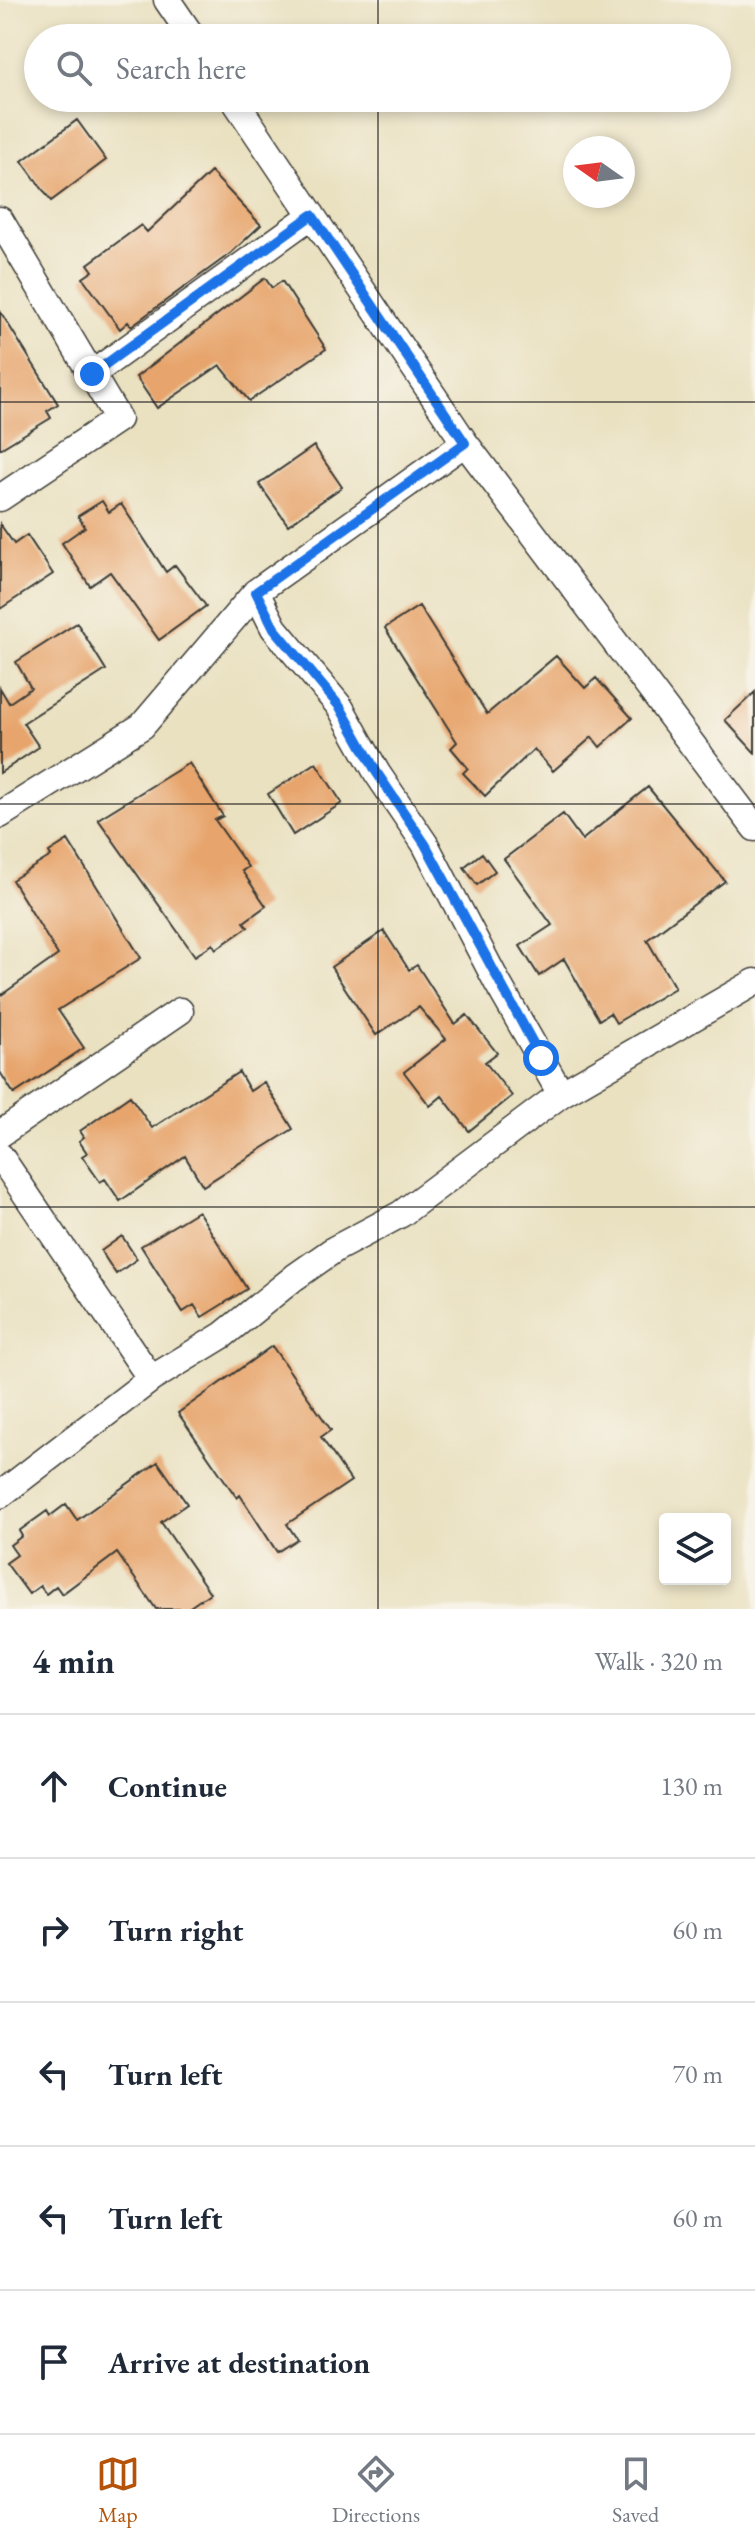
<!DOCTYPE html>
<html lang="en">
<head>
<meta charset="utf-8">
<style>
	:root { --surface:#fff; --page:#f6f6f7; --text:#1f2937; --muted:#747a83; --line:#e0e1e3; --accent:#b45309 }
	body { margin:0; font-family:"EB Garamond",serif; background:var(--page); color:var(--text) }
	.controls { position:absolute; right:24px; bottom:24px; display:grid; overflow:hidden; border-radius:8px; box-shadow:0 4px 12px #0003 }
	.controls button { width:72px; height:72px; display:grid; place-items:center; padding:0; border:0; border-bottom:2px solid var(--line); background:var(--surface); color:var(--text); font:40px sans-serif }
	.compass { position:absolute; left:563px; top:136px; width:72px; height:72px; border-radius:50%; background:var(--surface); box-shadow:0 4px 12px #0003; rotate:284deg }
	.stop { position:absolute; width:24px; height:24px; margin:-18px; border:6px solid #1a73e8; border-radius:50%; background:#fff }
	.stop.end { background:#1a73e8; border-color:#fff; box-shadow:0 2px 8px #0008 }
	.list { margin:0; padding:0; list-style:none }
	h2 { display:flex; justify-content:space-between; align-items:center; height:104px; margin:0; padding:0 32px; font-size:34px }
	h2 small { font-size:26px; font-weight:400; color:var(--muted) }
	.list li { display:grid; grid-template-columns:52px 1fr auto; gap:24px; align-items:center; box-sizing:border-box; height:144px; padding:0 32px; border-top:2px solid var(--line) }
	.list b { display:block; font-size:30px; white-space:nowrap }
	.list em { font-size:26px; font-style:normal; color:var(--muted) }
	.icon { flex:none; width:44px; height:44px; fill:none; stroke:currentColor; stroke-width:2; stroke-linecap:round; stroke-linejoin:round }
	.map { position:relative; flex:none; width:755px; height:1609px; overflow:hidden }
	.search { position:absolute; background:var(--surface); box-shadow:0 4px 12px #0003; left:24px; right:24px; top:24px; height:88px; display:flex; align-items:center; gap:20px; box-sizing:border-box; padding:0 28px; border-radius:44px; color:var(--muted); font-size:30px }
	.sheet { height:824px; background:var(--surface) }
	nav { display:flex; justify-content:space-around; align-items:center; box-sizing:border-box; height:112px; border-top:2px solid var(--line); background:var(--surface); font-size:22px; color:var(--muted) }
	nav a { display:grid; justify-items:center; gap:4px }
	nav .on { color:var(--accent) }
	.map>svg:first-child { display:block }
	.building { fill:#e7a46c }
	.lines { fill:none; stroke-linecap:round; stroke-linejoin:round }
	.minor-casing { stroke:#3b3a35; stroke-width:29 }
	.minor { stroke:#fff; stroke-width:26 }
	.route { stroke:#1a73e8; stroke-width:10 }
	.grid { fill:none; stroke:#1c1c1c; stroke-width:2; stroke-opacity:0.55 }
</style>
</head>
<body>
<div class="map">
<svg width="755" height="1609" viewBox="0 0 755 1609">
	<rect width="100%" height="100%" fill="#f7f3e8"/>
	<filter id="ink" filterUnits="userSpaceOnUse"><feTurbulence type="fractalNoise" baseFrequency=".0125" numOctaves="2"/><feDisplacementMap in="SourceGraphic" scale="16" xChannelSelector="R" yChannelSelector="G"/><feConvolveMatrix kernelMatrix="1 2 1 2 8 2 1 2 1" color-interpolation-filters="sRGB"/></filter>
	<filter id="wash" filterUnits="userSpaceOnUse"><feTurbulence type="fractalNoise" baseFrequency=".006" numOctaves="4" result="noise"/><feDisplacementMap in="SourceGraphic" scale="32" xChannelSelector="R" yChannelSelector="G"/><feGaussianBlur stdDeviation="1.8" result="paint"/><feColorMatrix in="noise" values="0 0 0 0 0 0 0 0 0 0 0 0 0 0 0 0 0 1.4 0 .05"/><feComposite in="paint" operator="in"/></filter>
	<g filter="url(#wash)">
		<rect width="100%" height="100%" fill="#eae1c1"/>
		<g id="blocks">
			<path class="building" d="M77,120l29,40 -55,41 -29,-40z
				M211,172l50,53 -30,28 -100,73 -3,-4 -8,7 -37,-51 10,-7 -5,-7 53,-39 6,7z
				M265,278l7,10 10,-7 44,68 -77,52 -29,-36 -63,43 -21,-31z
				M0,311l58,93 -11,7 4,7 -51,31z
				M314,446l28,41 -54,38 -29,-41z
				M102,501l7,11 12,-8 45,68 9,-7 31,41 -47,34 -49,-68 -20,14 -28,-43 23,-16 -7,-11z
				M0,524l14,20 13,-9 26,39 -53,35z
				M419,606l68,108 69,-58 29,32 11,-10 36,40 -32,29 -8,-10 -39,34 -19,-22 -49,47 -22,-23 5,-5 -17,-20 6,-6 -72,-114z
				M77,623l29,47 -83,53 16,24 -39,26v-85l9,15 22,-15 -15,-26z
				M755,692v61l-30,-33z
				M189,763l34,53 -8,4 33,47 -6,4 24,35 -22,16 4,5 -32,22 -3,-5 -18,12 -97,-137z
				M316,763l26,40 -49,32 -25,-41z
				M648,787l77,94 -78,59 28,48 -59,35 -6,-10 -11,7 -35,-61 -25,17 -19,-30 32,-21 -48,-66 59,-45 19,26z
				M68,840l73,118 -83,52 26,38 -70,46 -14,-22v-76l58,-41 -46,-75 39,-24 -2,-4z
				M482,853l13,18 -18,14 -13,-18z
				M384,931l25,39 8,-5 38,59 12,-9 30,38 -12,9 27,34 -43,35 -27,-35 -12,10 -26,-34 42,-33 -27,-32 -43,28 -45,-68z
				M239,1072l11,19 14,-9 29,47 -90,57 -18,-30 -65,45 -15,-22 -5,3 -18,-26 5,-3 -8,-12 5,-4 -4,-6 50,-35 22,32z
				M198,1211l49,78 -45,28 -8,-12 -11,7 -42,-66z
				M122,1236l15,23 -21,15 -15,-23z
				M272,1346l59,84 -10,7 30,44 -64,43 10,15 -20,13 -37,-57 -3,3 -59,-85z
				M158,1462l29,42 -26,18 49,71 -23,16h-31l-39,-56 -55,41 -6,-8 -10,8 -6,-8 -11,8 -23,-31 11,-8 -7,-10 12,-9 -3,-5 28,-20 3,5 16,-12 11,16z"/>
		</g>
	</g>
	<g filter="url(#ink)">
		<use href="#blocks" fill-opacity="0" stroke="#3b3a35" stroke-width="2"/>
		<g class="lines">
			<g class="minor-casing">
				<path id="minor" d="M167,0l26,38
					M233,98l232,345 290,385
					M0,220l118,199 -118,79
					M92,374l220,-159
					M256,592l18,36 66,79 37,66 48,71 72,138 64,112
					M0,815l142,-89 114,-134 209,-149
					M0,1134l180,-123
					M0,1156l151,223
					M0,1495l151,-116 72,-44 72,-58 40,-28 66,-35 160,-120 194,-112"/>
			</g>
			<use href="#minor" class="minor"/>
		</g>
	</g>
	<g class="lines" filter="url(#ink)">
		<path class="route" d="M92,374l220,-159 153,228 -209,149 18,36 66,79 37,66 48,71 116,214"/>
	</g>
	<path class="grid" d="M378,0v38M378,98v1511M0,402h755M0,804h755M0,1207h755"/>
</svg>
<div class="controls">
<button><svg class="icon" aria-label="layers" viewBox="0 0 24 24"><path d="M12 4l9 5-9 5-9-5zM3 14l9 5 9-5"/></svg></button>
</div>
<svg class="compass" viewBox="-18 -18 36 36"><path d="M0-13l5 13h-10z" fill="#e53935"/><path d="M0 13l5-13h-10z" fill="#747a83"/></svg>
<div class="stop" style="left:541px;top:1058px"></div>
<div class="stop end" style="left:92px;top:374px"></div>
<div class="search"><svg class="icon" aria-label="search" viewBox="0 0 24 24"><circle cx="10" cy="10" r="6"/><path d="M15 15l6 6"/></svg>Search here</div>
</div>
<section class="sheet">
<h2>4 min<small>Walk · 320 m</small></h2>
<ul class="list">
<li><svg class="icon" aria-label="ahead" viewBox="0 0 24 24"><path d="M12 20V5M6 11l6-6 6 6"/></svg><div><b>Continue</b></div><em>130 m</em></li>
<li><svg class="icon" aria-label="right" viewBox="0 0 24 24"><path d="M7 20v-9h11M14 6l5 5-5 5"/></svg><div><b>Turn right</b></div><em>60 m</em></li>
<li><svg class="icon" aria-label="left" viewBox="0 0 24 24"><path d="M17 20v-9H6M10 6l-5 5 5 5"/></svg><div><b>Turn left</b></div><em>70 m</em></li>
<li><svg class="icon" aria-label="left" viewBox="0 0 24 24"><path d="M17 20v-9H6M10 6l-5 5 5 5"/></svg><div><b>Turn left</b></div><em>60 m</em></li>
<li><svg class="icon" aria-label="arrive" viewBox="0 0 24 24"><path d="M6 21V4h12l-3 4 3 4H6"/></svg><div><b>Arrive at destination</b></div></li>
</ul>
</section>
<nav>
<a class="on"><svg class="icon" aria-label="map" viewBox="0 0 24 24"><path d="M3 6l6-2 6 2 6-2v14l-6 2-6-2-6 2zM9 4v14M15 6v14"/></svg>Map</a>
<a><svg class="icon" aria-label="directions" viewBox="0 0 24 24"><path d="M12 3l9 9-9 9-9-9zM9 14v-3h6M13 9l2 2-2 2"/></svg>Directions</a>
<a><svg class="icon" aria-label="saved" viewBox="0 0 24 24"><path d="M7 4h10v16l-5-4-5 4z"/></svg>Saved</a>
</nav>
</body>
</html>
